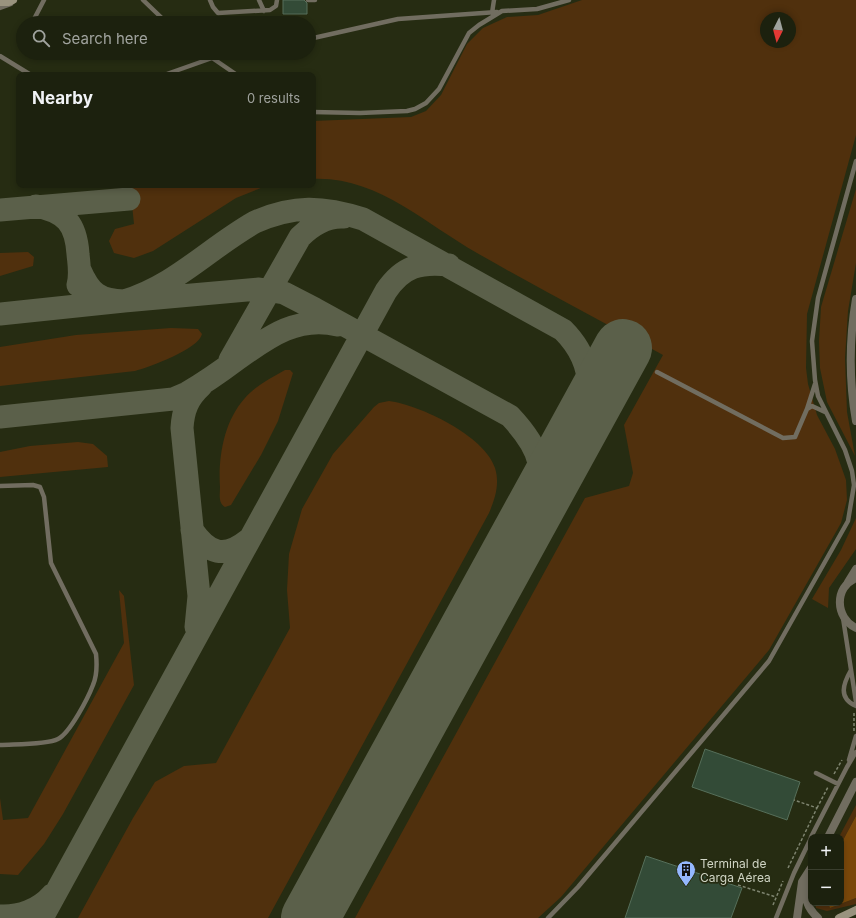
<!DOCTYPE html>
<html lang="en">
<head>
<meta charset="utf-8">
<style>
	:root { --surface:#1c210e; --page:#292e1c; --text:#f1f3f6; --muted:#a0a39e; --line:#3a3e2e }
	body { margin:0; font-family:Inter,sans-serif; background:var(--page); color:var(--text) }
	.controls { position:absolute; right:12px; bottom:12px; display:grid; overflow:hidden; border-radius:8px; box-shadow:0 2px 6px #0003 }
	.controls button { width:36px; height:36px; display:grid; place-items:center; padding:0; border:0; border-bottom:1px solid var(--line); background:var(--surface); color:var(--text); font:20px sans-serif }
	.compass { position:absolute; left:760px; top:12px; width:36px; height:36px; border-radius:50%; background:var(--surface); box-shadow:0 2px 6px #0003; rotate:186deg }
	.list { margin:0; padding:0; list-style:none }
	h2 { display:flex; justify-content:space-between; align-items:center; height:52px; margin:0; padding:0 16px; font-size:17px }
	h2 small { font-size:13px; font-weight:400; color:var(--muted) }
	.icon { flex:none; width:22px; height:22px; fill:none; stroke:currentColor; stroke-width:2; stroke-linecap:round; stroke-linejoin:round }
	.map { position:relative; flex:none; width:856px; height:918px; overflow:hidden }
	.search { position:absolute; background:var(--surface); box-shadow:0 2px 6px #0003; left:16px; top:16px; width:300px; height:44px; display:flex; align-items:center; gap:10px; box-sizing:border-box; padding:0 14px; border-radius:22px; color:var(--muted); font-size:15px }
	.panel { position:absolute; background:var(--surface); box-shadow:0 2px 6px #0003; left:16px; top:72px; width:300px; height:116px; border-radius:8px }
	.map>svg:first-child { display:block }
	.green { fill:#50300d; fill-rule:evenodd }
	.forest { fill:#7a480a }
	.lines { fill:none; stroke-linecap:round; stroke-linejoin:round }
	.taxiway { stroke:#5b604a; stroke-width:23 }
	.runway { stroke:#5b604a; stroke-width:58 }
	.building { fill:#334b37; stroke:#566f5a }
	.path { stroke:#7f8570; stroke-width:1.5; stroke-dasharray:3 2; stroke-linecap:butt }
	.lane { stroke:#716d60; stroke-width:4.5 }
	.street { stroke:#716d60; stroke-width:8 }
	.secondary { stroke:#99937e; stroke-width:8 }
	.labels { text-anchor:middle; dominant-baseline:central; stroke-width:3.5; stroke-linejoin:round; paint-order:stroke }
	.poi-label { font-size:12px; fill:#d0d5c5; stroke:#262c12; text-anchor:start }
</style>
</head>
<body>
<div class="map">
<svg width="856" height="918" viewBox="0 0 856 918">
	<rect width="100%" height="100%" fill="#262c12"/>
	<path class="green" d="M582,0h274v135l-49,179 -1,54 2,16 9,31 18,34 11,31 1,20 -6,23 -72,127 -208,247 -23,21h-183l230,-420 44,-12 4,-13 -9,-48 39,-70c-62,-34 -125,-67 -186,-102 -52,-29 -100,-77 -164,-74v-58l98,-4 15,-6 15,-16 26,-51 16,-16 24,-11 31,-2zM766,18h24v24h-24z
		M130,185h138l-32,13 -83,53 -19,7 -20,-5 -5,-12 6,-12 19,-5z
		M856,189v74l-8,48 -3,47 2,54 8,44 -28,-54 -7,-34 -1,-27 2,-34z
		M28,252l6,5 -1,9 -33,10v-23z
		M171,328l27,1 4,5c-3,15 -53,33 -67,37l-135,15v-39l76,-12z
		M285,370h5l3,3 -15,48 -17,34 -30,50 -6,2c-7,-4 -5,-12 -5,-20 -2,-30 4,-66 25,-89 10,-12 26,-20 40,-28z
		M389,401c31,4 96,35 106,67 5,16 0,31 -6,45l-221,405h-190l55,-100 22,-36 29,-16 32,-3 74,-135 -3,-38 2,-36 13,-45 31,-55 41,-47 5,-4z
		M78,442l15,2 14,12 1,11 -108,10v-25l30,-6z
		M856,518v31l-27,39 -1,20 -16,-9 29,-49z
		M119,590l5,6 10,89 -71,129 -19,30 -26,31 -18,-1v-76l3,22 25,-2 96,-175z
		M856,805v11l-15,28v-7h-2z
		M856,898v6l-29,7 -11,-3 -1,-5h13l2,5z"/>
	<path class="forest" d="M856,816v82l-26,10 -2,-5h13v-59z"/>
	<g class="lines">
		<path class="taxiway" d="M36,206c30,6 40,18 42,48 1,11 3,20 0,31
			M0,210l129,-11
			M80,270c10,23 19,30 44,31l135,-12 25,4 31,16 195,107c31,33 38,55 22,98
			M0,314l124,-13c51,-15 85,-53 131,-79 39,-17 67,-16 108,-3l200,111c24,24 32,54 21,87
			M230,360l70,-123c12,-12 27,-21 44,-20
			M0,417l173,-18 14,-6c17,-10 33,-21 49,-33 31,-22 61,-45 102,-35
			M192,530c17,24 32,29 56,10
			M196,627l3,-31 -17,-168c1,-18 6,-30 19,-42
			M0,916c19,1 39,-6 52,-21
			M42,918l344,-627c17,-25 34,-29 63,-26"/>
		<path class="runway" d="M310,918l313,-570"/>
	</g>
	<path class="building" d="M283,0h21l3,3v11h-24z
		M705,749l95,33 -13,38 -95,-33z
		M646,856l96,32 -11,30h-106z"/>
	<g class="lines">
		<path class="path" d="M854,713v18
			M834,774l8,-14
			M817,808l11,-21
			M788,868l29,-60 -23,-8
			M738,885l38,12
			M773,905l10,-24"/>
		<path class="lane" d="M143,0l24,23
			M210,0l3,7 5,6 52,-3 6,-4 1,-6
			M259,0l5,11
			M308,0h7
			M0,8l11,-4
			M492,13l2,-13
			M32,23l12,-23
			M309,39l89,-20 99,-7
			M20,44l3,-5
			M205,53l32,22
			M0,56l31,19
			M164,75l48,-17 24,-5
			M313,112l47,1 47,-2 8,-2 11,-6 13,-14 30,-56 10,-8 23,-14 35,-2 32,-9
			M657,372l126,66 12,-1 12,-28 5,-3 13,6
			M807,409l8,-25
			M0,486l33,-1 7,2 4,10 7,66 45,91c1,10 1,22 -3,31 -5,13 -23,48 -35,54 -12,6 -43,5 -58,6
			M843,618l13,84
			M851,670c-8,14 -13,28 5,36
			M849,760l7,-24
			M816,773l22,11
			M811,837l36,-70 9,-15
			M548,918l30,-31 191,-226 79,-140 6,-36 -2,-14 -7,-21 -27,-54 -3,-16 -3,-39 6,-43 38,-137
			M776,918l18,-45 17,-35"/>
		<path class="street" d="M856,299c-7,41 -7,82 0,122
			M856,578c-22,9 -21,40 0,50
			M848,582l8,-13
			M828,837l28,-55
			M811,874c-6,20 -9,29 7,44
			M797,918l5,-36 9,-14"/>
		<path class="secondary" d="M0,2h9l4,-2
			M839,918l17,-8"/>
	</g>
	<defs>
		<g id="building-pin" transform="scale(1)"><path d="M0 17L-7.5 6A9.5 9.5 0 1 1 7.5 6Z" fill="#94b7fd" stroke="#262c12"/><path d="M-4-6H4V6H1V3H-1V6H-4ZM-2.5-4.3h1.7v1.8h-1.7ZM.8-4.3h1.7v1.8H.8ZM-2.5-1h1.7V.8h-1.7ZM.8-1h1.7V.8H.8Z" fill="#111"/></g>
	</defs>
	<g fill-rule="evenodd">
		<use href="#building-pin" x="686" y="870"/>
	</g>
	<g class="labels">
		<g class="poi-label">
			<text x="700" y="863">Terminal de<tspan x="700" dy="14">Carga Aérea</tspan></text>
		</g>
	</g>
</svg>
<div class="controls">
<button>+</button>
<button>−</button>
</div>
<svg class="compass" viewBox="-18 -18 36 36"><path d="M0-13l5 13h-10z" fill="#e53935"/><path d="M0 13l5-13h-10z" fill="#a0a39e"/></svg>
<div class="search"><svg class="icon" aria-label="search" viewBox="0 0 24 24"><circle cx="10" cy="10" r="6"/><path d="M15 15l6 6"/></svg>Search here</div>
<section class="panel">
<h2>Nearby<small>0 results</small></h2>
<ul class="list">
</ul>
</section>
</div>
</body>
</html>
